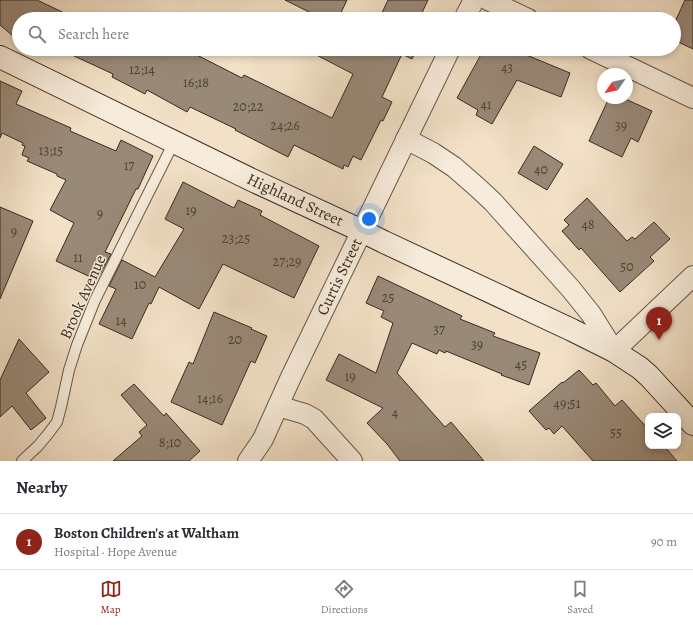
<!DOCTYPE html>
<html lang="en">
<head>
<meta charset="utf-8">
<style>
	:root { --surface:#fff; --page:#f2f2f3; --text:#2b2b33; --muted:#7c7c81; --line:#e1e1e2; --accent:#8f2418 }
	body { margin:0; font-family:Alegreya,serif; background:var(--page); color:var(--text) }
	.controls { position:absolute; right:12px; bottom:12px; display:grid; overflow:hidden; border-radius:8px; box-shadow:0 2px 6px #0003 }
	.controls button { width:36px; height:36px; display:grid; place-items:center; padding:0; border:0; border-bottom:1px solid var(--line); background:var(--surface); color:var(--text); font:20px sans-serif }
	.compass { position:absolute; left:597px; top:68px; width:36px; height:36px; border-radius:50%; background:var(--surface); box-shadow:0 2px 6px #0003; rotate:236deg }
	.you { position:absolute; left:369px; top:219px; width:14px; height:14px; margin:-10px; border:3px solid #fff; border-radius:50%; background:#1a73e8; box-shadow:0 0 0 6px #1a73e833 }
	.badge { display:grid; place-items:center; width:26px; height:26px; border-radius:50%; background:var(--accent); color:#fff; font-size:13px; font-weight:700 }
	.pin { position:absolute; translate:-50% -33px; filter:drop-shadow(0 1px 2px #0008) }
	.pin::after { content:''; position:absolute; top:21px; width:14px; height:12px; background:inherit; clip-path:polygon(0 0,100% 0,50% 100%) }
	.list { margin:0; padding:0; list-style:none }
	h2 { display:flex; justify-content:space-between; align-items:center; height:52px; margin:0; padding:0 16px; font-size:17px }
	h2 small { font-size:13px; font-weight:400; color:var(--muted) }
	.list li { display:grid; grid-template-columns:26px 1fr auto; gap:12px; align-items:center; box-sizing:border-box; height:56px; padding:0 16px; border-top:1px solid var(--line) }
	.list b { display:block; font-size:15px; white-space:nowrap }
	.list p { margin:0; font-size:13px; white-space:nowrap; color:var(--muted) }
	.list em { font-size:13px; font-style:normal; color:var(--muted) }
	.icon { flex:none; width:22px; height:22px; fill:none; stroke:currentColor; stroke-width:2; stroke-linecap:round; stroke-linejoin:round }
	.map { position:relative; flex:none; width:693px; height:461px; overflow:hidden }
	.search { position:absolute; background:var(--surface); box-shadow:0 2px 6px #0003; left:12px; right:12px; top:12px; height:44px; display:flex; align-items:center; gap:10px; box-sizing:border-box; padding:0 14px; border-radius:22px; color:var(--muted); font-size:15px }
	.sheet { height:108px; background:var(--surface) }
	nav { display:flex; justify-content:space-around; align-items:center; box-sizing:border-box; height:56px; border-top:1px solid var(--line); background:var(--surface); font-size:11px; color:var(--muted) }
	nav a { display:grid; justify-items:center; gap:2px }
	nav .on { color:var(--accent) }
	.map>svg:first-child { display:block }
	.building { fill:#998977; stroke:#382a21 }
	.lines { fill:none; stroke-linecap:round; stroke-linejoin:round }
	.lane-casing { stroke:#66584a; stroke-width:12 }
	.street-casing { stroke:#66584a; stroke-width:22 }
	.secondary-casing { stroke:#382a21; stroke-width:24 }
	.lane { stroke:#f7ecdb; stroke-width:10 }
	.street { stroke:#f7ecdb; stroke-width:20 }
	.secondary { stroke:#f7ecdb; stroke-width:22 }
	.labels { text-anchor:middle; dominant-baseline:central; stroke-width:3; stroke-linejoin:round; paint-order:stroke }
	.number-label { font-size:14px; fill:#504236 }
	.street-label { font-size:16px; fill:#382a21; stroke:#f7ecdb }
</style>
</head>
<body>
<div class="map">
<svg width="693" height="461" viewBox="0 0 693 461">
	<rect width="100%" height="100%" fill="#f2e1c7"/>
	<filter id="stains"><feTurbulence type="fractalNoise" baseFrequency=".005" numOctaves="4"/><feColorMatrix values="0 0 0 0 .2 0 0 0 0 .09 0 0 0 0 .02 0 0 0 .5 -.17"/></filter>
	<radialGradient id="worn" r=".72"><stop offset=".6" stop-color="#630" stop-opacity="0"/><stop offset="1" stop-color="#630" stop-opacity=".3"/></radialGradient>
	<path class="building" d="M0,0h37l40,19h-58v11h-1l-5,6 -13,-11z
		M285,0h62l-9,19h-15z
		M388,0h40l-8,17 5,2h-46z
		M685,0h8v49l-19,-9v-16z
		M59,49h126l57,29 2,-3 88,43 21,-44 -48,-25h112l-5,10 -10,-5 -20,43 10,5 -9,19 -2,-1 -20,40 -8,-4 -5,11 -4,-2 -1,4 -49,-24 -6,12 -53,-27 1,-1 -46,-22 -3,5 -40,-22 -2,4 -33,-17 1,-3z
		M484,49h43l-3,5 46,19 -9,24 -44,-17 -25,44 -16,-9 2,-5 -21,-12z
		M0,81l22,10 -6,13 55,24 -1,3 46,20 5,-11 32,16 -15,33h-2l-31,63 6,2 -14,26 -41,-19 18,-38 -24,-13 16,-30 -9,-4v-2l-30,-13 2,-3 -7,-3 3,-9 -3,-1 1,-2 -21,-10 -2,5z
		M609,98h14l29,13 -14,31 -7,-4 -9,19 -33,-16z
		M534,146l29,18 -16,26 -29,-17z
		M183,182l51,26 4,-8 24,11 -2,4 59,31 -25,52 -71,-34 -24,45 -40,-22 -8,17 -2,-1 -17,36 -33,-15 17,-35 -7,-3 13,-26 33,17 29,-48 -19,-10z
		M587,198l40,43 5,-4 3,2 19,-17 16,17 -20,18 4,4 -34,31 -39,-44 -2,2 -17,-19 7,-6 -5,-5z
		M0,207l33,14 -33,78z
		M378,276l84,40 -2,3 35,14 -2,3 47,17 -11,32 -28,-10 1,-1 -56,-23 -1,2 -6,-3 -2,4 -25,-11 -15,30 48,54 6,-5 33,39h-84l-13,-17 -20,-21 16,-15 -57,-28 13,-26 37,19 17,-50 -12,-6 3,-6 -18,-8z
		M214,312l38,16 -1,1 16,7 -12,27 -4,-2 -29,64 -51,-23 18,-40 4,2z
		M19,339l30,33 -23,21 20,25 -15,12 -19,-24 -12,11v-37z
		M579,370l14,15 3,-2 19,23 7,-6 26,29v17h16l13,15h-84l-31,-35 -8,8 -5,-6 -3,2 -17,-19 33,-29 1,1z
		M134,384l30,32 2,-3 34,38 -11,10h-76l29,-25 -3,-4 8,-7 -26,-30z"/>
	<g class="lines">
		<g class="lane-casing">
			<path id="lane" d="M22,461l16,-15 10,-12 9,-12 4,-15 8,-37 8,-25 18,-45 79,-158"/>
		</g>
		<g class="street-casing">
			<g id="street">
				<path d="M488,0l40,19"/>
				<path d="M464,19l10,-19"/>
				<path d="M591,49l102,49"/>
				<path d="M406,139l27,14 21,14 23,20 16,15 78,87 20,25 23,37 79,-75"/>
				<path d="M278,406l27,8 9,5 38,42"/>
				<path id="s1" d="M248,461l9,-13 6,-9 28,-62 159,-328"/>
			</g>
		</g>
		<g class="secondary-casing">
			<g id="secondary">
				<path id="s2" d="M0,57l254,124 108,50 22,11 188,88 42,21 26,17 9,8 44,48"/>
			</g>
		</g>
		<use href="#lane" class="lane"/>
		<use href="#street" class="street"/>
		<use href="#secondary" class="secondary"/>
	</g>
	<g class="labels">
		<g class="number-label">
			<text x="507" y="67">43</text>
			<text x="142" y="69">12;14</text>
			<text x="196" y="82">16;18</text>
			<text x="486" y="104">41</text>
			<text x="248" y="106">20;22</text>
			<text x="285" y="125">24;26</text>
			<text x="621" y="125">39</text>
			<text x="51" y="150">13;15</text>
			<text x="129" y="165">17</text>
			<text x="541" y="169">40</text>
			<text x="191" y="210">19</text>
			<text x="100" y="213">9</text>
			<text x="588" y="224">48</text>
			<text x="14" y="231">9</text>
			<text x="236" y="238">23;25</text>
			<text x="78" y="257">11</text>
			<text x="287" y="261">27;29</text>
			<text x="627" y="266">50</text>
			<text x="140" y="284">10</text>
			<text x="388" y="297">25</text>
			<text x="121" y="320">14</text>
			<text x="439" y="329">37</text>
			<text x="235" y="339">20</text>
			<text x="477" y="344">39</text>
			<text x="521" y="364">45</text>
			<text x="350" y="376">19</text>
			<text x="210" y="398">14;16</text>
			<text x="567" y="403">49;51</text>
			<text x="395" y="412">4</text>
			<text x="616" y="432">55</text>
			<text x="170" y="442">8;10</text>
		</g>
		<g class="street-label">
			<text stroke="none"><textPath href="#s2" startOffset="328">Highland Street</textPath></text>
			<text stroke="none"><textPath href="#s1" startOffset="206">Curtis Street</textPath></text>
			<text transform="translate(83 297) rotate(-66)">Brook Avenue</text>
		</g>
	</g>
	<rect width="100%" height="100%" filter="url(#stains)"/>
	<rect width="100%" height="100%" fill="url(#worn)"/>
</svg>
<div class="controls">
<button><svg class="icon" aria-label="layers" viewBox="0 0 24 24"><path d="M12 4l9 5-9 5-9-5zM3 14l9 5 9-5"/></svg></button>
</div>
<svg class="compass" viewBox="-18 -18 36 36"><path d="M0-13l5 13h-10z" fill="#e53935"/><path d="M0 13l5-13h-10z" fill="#7c7c81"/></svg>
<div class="you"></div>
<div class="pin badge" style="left:659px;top:340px">1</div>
<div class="search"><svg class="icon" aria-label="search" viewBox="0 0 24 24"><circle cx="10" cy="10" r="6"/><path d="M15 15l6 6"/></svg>Search here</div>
</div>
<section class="sheet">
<h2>Nearby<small></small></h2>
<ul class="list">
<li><span class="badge">1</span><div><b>Boston Children's at Waltham</b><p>Hospital · Hope Avenue</p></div><em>90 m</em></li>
</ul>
</section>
<nav>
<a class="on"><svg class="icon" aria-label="map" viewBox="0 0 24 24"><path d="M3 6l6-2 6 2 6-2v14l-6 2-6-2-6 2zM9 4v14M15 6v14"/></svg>Map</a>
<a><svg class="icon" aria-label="directions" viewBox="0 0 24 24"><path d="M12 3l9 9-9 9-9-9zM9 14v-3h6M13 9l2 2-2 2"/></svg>Directions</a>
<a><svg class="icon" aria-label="saved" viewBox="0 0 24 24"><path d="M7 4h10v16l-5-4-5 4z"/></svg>Saved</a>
</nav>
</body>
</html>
